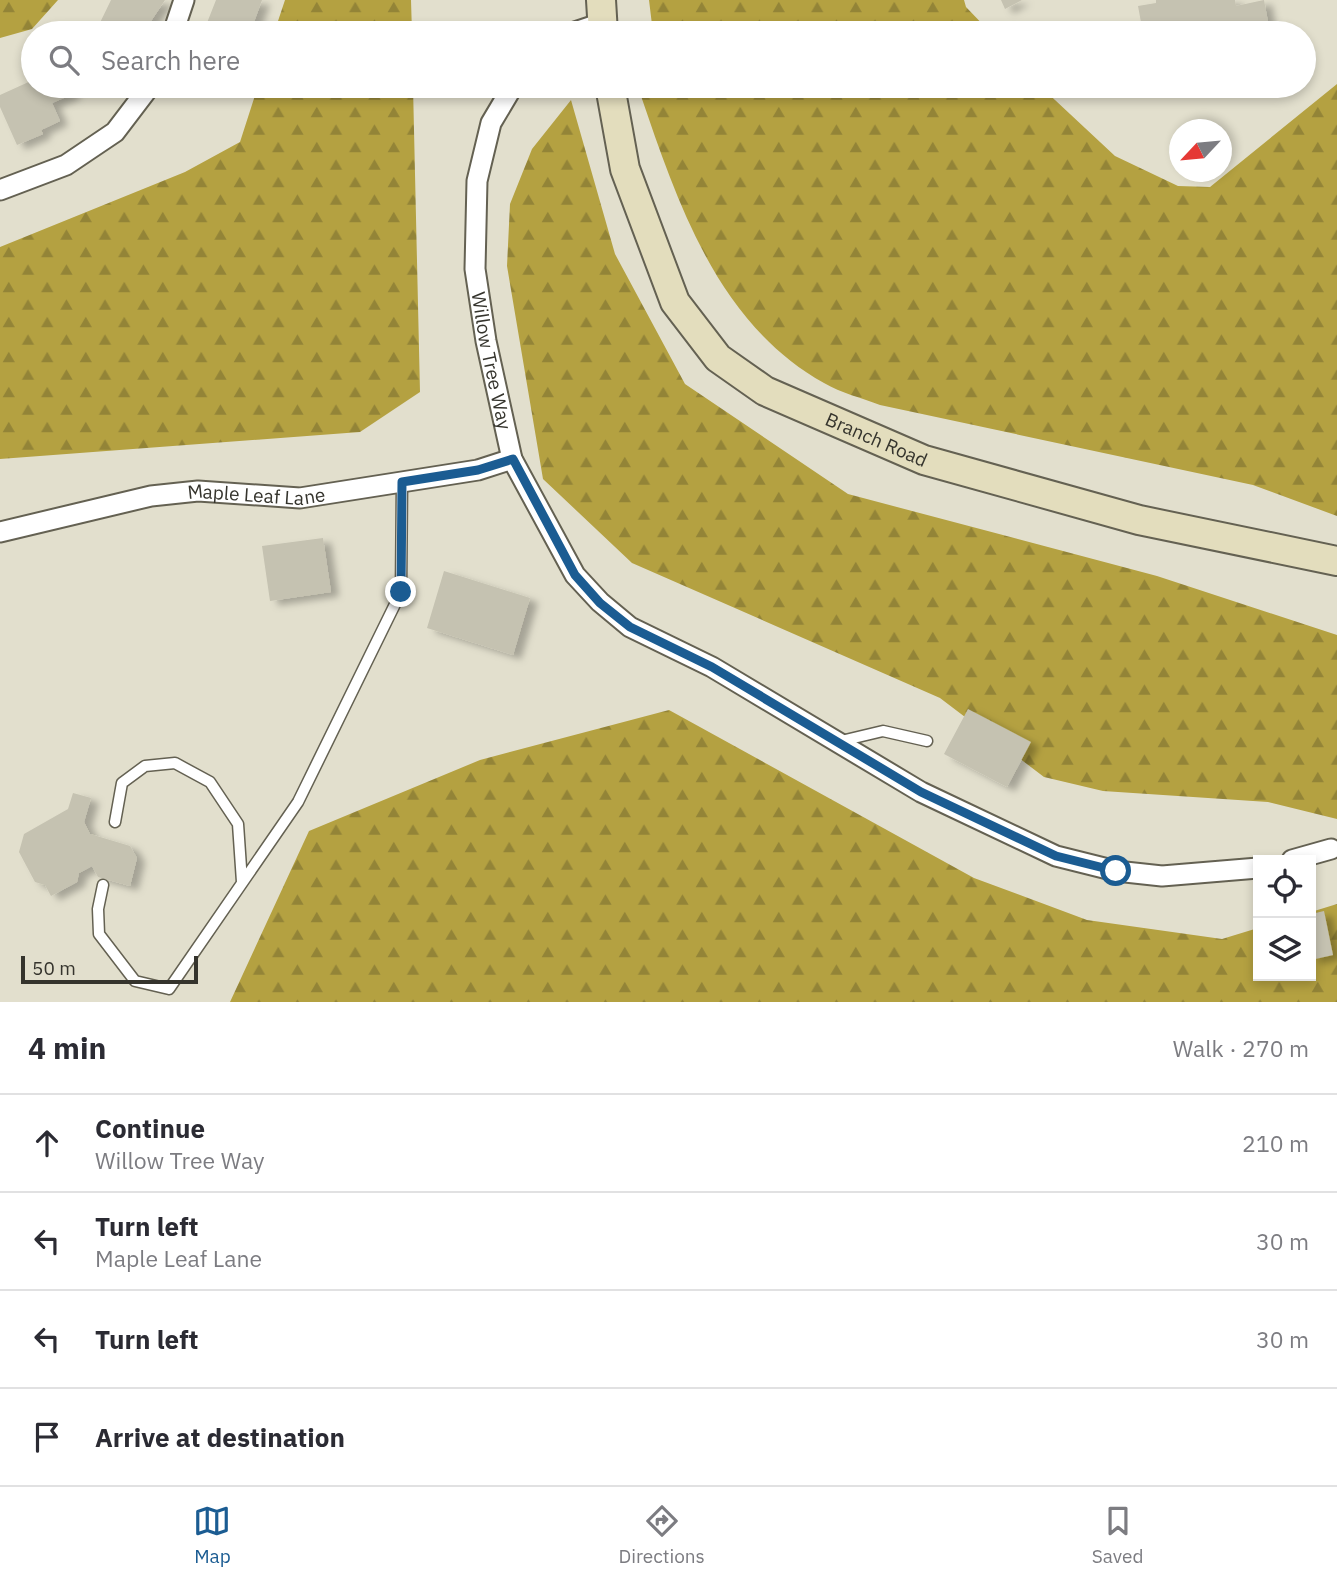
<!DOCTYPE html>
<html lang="en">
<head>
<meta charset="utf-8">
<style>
	:root { --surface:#fff; --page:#f2f2f3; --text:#2b2b33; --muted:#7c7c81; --line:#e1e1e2; --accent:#1b5c92 }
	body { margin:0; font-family:"IBM Plex Sans",sans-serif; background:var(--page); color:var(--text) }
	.controls { position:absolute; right:21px; bottom:21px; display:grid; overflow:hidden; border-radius:0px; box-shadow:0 4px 10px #0003 }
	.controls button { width:63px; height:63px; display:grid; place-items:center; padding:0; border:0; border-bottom:2px solid var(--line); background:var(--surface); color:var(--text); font:35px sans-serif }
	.compass { position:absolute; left:1169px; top:119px; width:63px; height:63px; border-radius:50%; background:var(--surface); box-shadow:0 4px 10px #0003; rotate:244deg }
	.scale { position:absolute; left:21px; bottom:18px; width:177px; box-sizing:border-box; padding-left:7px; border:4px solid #35342d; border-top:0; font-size:19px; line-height:24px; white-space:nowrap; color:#35342d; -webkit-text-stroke:5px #e2dfcd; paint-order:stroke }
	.stop { position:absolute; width:21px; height:21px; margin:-16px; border:5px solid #1b5c92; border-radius:50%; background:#fff }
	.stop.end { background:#1b5c92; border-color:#fff; box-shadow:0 2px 7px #0008 }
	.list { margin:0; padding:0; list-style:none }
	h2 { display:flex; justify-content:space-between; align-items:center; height:91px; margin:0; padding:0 28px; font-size:30px }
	h2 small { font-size:23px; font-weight:400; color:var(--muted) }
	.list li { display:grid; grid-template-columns:46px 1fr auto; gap:21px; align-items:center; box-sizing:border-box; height:98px; padding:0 28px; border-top:2px solid var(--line) }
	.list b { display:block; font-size:26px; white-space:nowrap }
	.list p { margin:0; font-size:23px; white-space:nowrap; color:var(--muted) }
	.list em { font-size:23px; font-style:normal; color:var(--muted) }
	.icon { flex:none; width:38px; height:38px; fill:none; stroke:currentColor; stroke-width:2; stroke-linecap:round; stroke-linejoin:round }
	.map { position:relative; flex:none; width:1337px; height:1002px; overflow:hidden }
	.search { position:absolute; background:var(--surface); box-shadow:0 4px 10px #0003; left:21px; right:21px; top:21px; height:77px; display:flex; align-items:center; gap:18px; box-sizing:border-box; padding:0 24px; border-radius:38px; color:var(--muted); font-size:26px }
	.sheet { height:483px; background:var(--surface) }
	nav { display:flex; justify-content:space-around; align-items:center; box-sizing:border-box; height:98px; border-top:2px solid var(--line); background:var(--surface); font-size:19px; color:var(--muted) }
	nav a { display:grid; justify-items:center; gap:4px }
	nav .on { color:var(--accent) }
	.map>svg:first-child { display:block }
	.forest { fill:url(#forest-firs) }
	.building { fill:#c5c2b1; filter:url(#shadow) }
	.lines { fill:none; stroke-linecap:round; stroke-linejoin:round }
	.lane-casing { stroke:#646152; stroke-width:13 }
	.street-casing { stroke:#646152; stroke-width:23 }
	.secondary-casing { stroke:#646152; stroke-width:32 }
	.lane { stroke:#fff; stroke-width:10 }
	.street { stroke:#fff; stroke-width:19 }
	.secondary { stroke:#e3ddbd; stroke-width:28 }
	.route { stroke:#1b5c92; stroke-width:9 }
	.labels { text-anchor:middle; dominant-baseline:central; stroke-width:7; stroke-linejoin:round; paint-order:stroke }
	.street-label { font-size:19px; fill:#35342d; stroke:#e2dfcd }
</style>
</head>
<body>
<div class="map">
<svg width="1337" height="1002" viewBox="0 0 1337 1002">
	<defs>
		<pattern id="forest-firs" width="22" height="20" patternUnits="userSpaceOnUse" patternTransform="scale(1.75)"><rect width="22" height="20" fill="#b4a141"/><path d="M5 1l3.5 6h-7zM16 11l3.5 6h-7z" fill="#938437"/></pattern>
		<filter id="shadow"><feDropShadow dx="8" dy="4.5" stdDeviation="3.5" flood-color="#0004"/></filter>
	</defs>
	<rect width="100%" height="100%" fill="#e2dfcd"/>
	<path class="forest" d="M0,0h58l-26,29 -32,9z
		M285,0h126l1,33h-138z
		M649,0h315l2,7 25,26h-338z
		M1337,84v432l-84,-31 -373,-80c-18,-7 -39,-12 -56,-22 -106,-59 -146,-179 -183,-287l2,-10h397l75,70 63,30 32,1z
		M258,86h155l7,306 -60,40 -360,27v-212l185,-75 55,-30z
		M571,100l44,154 70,130 163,110 309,82 180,59v184l-69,-17 -165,-11 -59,-14 -104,-79 -308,-135 -89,-84 -36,-213 3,-62 22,-55z
		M669,710l305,168 113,42 135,19 36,-11v48h53v-64l26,-8v98h-1107l79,-171 171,-71z"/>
	<path class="building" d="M111,0h54l-22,33h-48z
		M216,0h46l-12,33h-47z
		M1001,0h21l-17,9z
		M1156,0h79l1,6 28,-6 6,33h-68v-3l-59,3 -5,-27 18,-3z
		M33,80v6h36l4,8 -21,9 8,18 -19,9 2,4 -26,11 -17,-38v-12z
		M323,538l8,54 -61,9 -8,-55z
		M444,571l86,27 -17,57 -86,-27z
		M968,709l63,33 -24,45 -63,-33z
		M73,793l18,5 -7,24 6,12 40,12 7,12 -7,28 -32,-9 -6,-11 -13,7 -2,9 -26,14 -6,-11 -10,-3 -16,-30 5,-18 44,-25z
		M1324,911l9,44 -22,5v-46z"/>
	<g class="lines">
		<g class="lane-casing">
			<path id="lane" d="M841,741l42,-10 44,10
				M115,822l7,-39 23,-17 30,-3 35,19 28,42 4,58
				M103,885l-5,24 1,25 36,47 34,8 129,-187 103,-210 1,-110"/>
		</g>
		<g class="street-casing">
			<g id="street">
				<path d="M173,33l11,-33"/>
				<path d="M572,33l30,-10"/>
				<path id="s1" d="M513,86l-22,37 -14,58 -2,88 11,72 26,118 63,116 25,27 30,25 82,40 209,125 135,64 60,15 46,5 96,-8"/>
				<path d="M0,190l66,-25 49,-33 35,-46"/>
				<path id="s2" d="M0,532l151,-36 47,-5 102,7 178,-28 34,-11"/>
				<path d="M1292,860l39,-11"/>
			</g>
		</g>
		<g class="secondary-casing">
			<g id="secondary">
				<path d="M601,0l2,33"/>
				<path id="s3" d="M610,86l15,83 50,133 43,56 47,33 159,69 215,60 198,41"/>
			</g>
		</g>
		<use href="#lane" class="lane"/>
		<use href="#street" class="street"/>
		<use href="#secondary" class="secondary"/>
	</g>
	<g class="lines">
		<path class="route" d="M401,592l1,-110 76,-12 35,-11 62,116 25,28 30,24 82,40 209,125 135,64 60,15"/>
	</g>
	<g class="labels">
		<g class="street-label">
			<text stroke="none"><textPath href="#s1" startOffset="284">Willow Tree Way</textPath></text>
			<text stroke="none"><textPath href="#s3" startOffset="476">Branch Road</textPath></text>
			<text stroke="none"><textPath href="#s2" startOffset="261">Maple Leaf Lane</textPath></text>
		</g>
	</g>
</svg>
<div class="controls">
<button><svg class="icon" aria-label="locate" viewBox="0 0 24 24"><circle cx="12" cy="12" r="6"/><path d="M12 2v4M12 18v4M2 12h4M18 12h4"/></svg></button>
<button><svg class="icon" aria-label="layers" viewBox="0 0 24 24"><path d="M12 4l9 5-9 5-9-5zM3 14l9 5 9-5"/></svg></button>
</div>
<svg class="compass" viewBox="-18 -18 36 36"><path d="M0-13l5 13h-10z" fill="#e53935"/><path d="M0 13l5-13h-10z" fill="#7c7c81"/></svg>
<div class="scale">50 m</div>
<div class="stop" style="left:1116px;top:871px"></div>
<div class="stop end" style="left:401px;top:592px"></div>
<div class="search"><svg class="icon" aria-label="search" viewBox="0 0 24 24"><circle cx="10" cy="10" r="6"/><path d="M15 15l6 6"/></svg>Search here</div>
</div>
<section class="sheet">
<h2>4 min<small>Walk · 270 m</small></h2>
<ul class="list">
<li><svg class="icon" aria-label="ahead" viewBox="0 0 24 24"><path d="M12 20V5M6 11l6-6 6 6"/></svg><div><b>Continue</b><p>Willow Tree Way</p></div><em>210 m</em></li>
<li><svg class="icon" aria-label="left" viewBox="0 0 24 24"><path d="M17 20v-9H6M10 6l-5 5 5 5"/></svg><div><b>Turn left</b><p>Maple Leaf Lane</p></div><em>30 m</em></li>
<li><svg class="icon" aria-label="left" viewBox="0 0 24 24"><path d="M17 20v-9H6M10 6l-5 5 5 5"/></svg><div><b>Turn left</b></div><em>30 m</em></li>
<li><svg class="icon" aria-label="arrive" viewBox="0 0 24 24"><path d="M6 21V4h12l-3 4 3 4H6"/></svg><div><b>Arrive at destination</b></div></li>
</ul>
</section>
<nav>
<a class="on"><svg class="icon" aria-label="map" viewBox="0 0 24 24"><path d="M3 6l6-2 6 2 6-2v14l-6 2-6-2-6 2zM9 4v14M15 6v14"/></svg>Map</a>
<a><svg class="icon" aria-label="directions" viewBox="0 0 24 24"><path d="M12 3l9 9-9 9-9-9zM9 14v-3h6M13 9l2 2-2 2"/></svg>Directions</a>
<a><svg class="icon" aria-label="saved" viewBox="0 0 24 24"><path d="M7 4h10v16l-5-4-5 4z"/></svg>Saved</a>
</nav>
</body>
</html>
